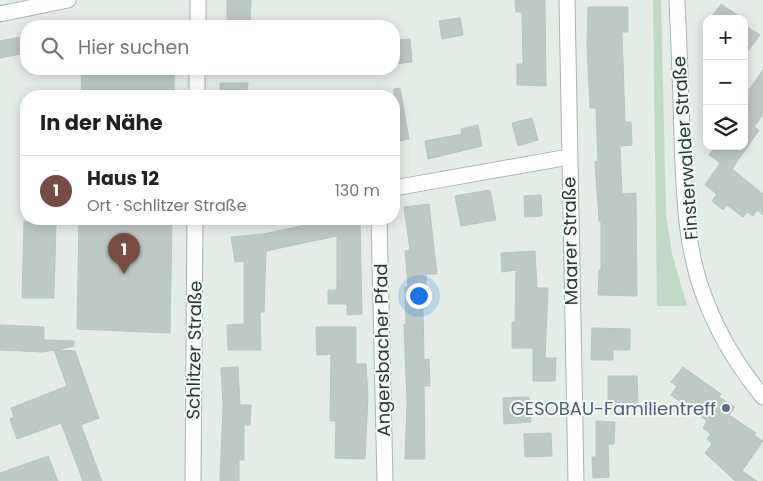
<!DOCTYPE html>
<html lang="de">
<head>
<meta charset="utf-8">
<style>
	:root { --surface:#fff; --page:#f6f6f6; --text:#202124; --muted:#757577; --line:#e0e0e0; --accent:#774c45 }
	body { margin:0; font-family:Poppins,sans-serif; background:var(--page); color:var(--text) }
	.controls { position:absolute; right:15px; top:15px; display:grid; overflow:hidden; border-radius:10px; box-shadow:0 2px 12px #0003 }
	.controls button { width:45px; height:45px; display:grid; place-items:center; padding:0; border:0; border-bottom:1px solid var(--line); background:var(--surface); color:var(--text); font:25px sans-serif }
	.you { position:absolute; left:418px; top:295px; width:18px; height:18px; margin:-12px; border:4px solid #fff; border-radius:50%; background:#1a73e8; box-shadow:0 0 0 8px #1a73e833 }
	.badge { display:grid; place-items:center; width:32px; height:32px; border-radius:50%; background:var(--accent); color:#fff; font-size:16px; font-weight:700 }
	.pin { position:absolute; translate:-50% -41px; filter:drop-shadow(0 1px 2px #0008) }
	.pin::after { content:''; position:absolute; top:26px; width:18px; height:15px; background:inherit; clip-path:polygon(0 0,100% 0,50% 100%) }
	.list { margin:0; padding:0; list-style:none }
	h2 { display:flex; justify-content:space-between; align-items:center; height:65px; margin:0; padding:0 20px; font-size:21px }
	h2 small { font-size:16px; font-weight:400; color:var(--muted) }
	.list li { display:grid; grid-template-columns:32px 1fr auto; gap:15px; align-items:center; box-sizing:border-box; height:70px; padding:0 20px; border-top:1px solid var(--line) }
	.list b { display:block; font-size:19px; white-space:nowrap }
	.list p { margin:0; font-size:16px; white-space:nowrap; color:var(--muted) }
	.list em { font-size:16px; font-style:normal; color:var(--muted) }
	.icon { flex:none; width:28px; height:28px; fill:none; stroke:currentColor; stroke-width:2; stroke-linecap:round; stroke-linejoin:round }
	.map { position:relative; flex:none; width:763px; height:481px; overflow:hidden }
	.search { position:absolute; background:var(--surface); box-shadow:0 2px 12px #0003; left:20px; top:20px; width:380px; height:55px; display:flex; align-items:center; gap:12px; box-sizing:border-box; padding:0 18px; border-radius:20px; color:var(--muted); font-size:19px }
	.panel { position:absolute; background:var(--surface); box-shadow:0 2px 12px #0003; left:20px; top:90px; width:380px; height:135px; border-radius:20px }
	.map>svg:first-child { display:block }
	.green { fill:#c0dac5 }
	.building { fill:#bdc9c4; stroke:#b8c5be }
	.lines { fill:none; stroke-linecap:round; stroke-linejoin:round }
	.street-casing { stroke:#a8b4ae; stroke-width:17 }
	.secondary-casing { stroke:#a4b6af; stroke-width:17 }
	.street { stroke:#fff; stroke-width:15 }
	.secondary { stroke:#fff; stroke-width:15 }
	.service-dot { fill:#5c6f8a; stroke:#f5f9f6; stroke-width:2 }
	.labels { text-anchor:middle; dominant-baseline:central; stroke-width:4; stroke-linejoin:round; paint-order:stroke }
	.street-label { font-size:18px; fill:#263c34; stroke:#f5f9f6 }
	.service-label { font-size:18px; fill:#4e5e75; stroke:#f5f9f6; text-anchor:end }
</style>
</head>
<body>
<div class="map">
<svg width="763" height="481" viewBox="0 0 763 481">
	<rect width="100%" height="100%" fill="#e5ece8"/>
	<path class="green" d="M653,0h8l5,214 6,40 15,51 -2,1h-28z"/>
	<path class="building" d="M227,0h24l-1,21h-23z
		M515,0h30l1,86 -29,-1v-21h6l-1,-52h-6z
		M721,4l22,15h-33z
		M588,7h40v25h-6l3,90h6l1,23 -12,1 2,48 14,-1 1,103 -39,-1 1,-26 2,1v-49h-2l-4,-59 3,-1 -2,-53h-6l-3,-64z
		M460,18l3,17 -21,4 -3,-18z
		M744,25l16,10 -16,21z
		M26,36v17l-26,5v-17z
		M410,39l2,23 -18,2v-24z
		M82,69h92v27h-93z
		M763,70v45l-9,12 5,3 -27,39 31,25v21l-6,-5 -4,6 -6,-4 -4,5 -16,-12 -4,5 -11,-9 5,-7 -12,-9 15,-22 -11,-8 6,-9h29v-60l5,4z
		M220,83h28l-1,13h-27z
		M400,88l9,51 -15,3v-53z
		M532,118l6,22 -20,6 -6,-23z
		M478,125l4,21 -54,13 -3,-18 37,-7 -1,-5z
		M490,190l6,30 -35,6 -6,-30z
		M541,195l1,21 -17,1 -1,-21z
		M429,204l8,70h-11v34h-3l1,52 5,-1 1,27h-6l1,73h-20l2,-57 -3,-78h2l-1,-37h3l-3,-36 5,-1 -6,-43z
		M79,219h93l-2,114 -93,-4z
		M360,220l2,94 -15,1v-11h-19v-14h8l1,-4v-50l-71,15 -2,61h-4l1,38h-33l-1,-25 17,-1v-63l-9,1 -4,-25 32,-3 62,-13z
		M24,222l32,1 -2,75h-32z
		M535,251l2,37h11l-3,70h11l-1,23h-22v-33h-21v-26h3l1,-52 -14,2 -1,-19z
		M0,325l44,2v13l30,1v5l-17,4 18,1 24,67 -18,7 21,56h-19l-22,-58 -44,16 -7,-20 4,-2 -3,-9 56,-22 -13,-36 -11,2 -43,-2z
		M316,327h40v37h10l2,31 -3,64 -30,-1 1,-37h-6l1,-67 -14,1z
		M592,328l38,1v21h-17v10h-22z
		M238,367l2,38h11l-1,20h-6v35h-5v21h-19l3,-76 -2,-37z
		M683,367l38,27 -2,3 16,10 -6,8 27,18 -2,2 9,6 -21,30 15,10h-22l-30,-28 7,-9 -5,-5 4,-5 -8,-6 4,-7 -36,-26 6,-9 -6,-4z
		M608,376h29l1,30 -30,1z
		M529,397l2,25 -27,2 -1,-26z
		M596,421l19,1 -1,22h-6l1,33 -16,1 -1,-21h4z
		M551,433l1,23 -27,1 -1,-23z
		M48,456l10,25h-58v-8z"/>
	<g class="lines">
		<g class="street-casing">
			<path id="street" d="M567,0l9,481
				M198,26v-26
				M197,96v-27
				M394,188l175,-31
				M379,219l6,262
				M193,481l2,-262"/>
		</g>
		<g class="secondary-casing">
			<path id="secondary" d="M677,0c2,46 4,91 5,137 2,56 3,116 26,169 13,33 32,63 55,91
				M0,14l68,-14"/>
		</g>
		<use href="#street" class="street"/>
		<use href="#secondary" class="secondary"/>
	</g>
	<circle class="service-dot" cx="726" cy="408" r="5"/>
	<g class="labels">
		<g class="street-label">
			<text transform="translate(685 148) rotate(-94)">Finsterwalder Straße</text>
			<text transform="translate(570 241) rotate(-91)">Maarer Straße</text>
			<text transform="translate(194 350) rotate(-89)">Schlitzer Straße</text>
			<text transform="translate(382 350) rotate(-91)">Angersbacher Pfad</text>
		</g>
		<g class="service-label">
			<text x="716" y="408">GESOBAU-Familientreff</text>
		</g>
	</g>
</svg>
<div class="controls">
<button>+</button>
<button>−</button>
<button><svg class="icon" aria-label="layers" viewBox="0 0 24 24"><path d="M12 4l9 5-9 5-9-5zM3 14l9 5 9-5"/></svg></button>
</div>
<div class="you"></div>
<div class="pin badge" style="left:124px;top:274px">1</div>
<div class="search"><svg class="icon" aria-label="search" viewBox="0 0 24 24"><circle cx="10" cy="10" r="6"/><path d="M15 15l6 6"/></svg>Hier suchen</div>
<section class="panel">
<h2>In der Nähe<small></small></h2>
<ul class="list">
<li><span class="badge">1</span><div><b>Haus 12</b><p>Ort · Schlitzer Straße</p></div><em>130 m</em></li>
</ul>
</section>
</div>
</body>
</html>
